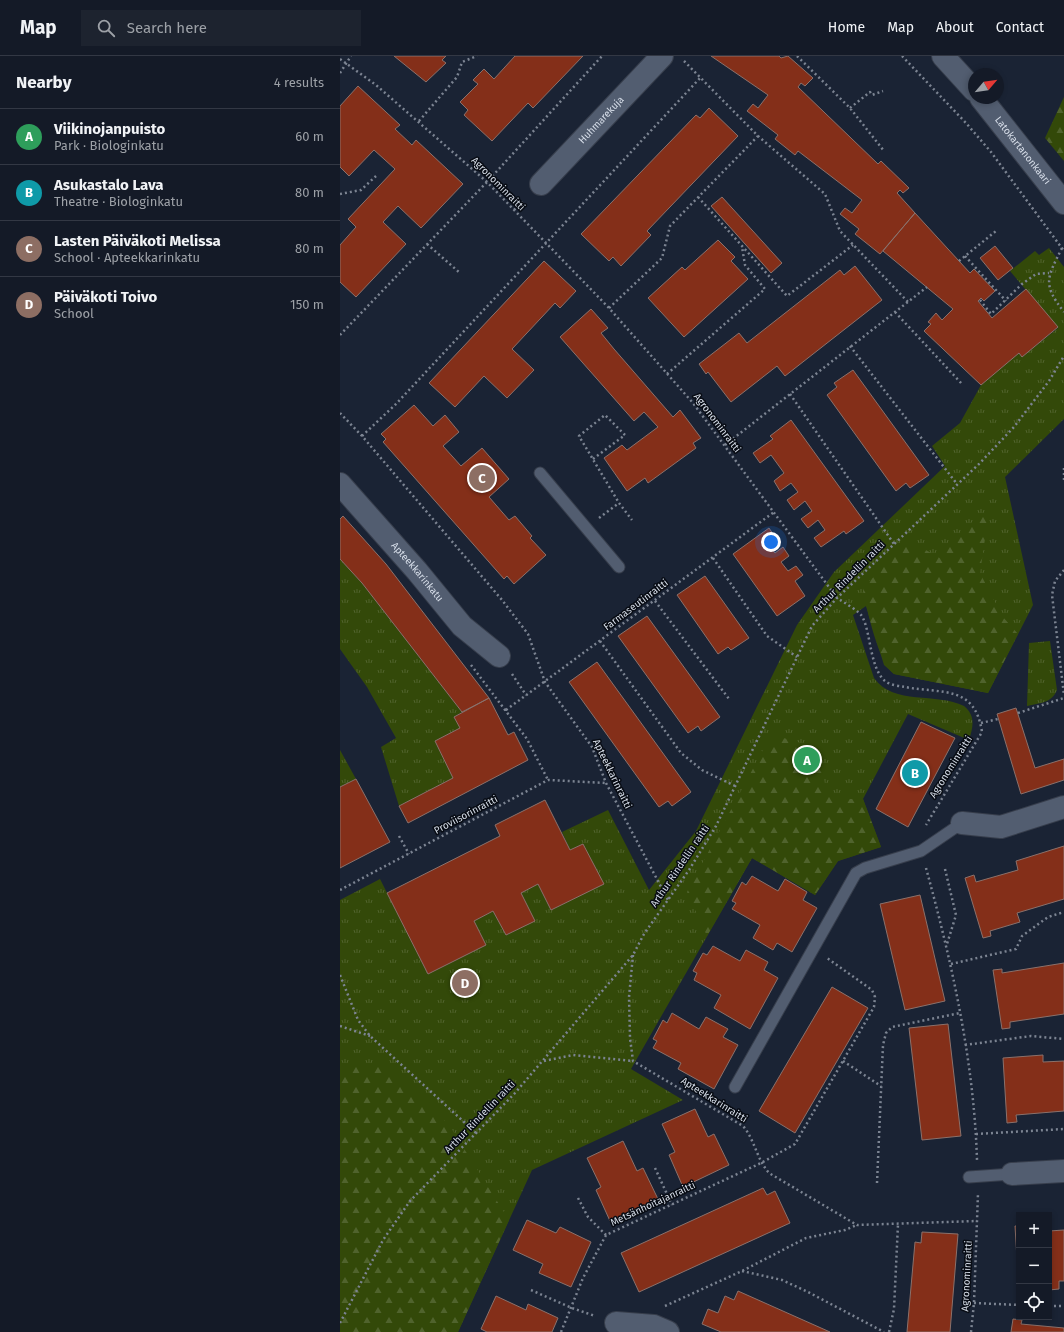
<!DOCTYPE html>
<html lang="en">
<head>
<meta charset="utf-8">
<style>
	:root { --surface:#141a27; --page:#1d232f; --text:#f1f3f6; --muted:#9da1a7; --line:#333844; --accent:#ea8dfd }
	body { margin:0; font-family:"Fira Sans",sans-serif; background:var(--page); color:var(--text) }
	.controls { position:absolute; right:12px; bottom:12px; display:grid; overflow:hidden; border-radius:0px; box-shadow:0 2px 6px #0003 }
	.controls button { width:36px; height:36px; display:grid; place-items:center; padding:0; border:0; border-bottom:1px solid var(--line); background:var(--surface); color:var(--text); font:20px sans-serif }
	.compass { position:absolute; left:628px; top:12px; width:36px; height:36px; border-radius:50%; background:var(--surface); box-shadow:0 2px 6px #0003; rotate:61deg }
	.you { position:absolute; left:431px; top:486px; width:14px; height:14px; margin:-10px; border:3px solid #fff; border-radius:50%; background:#1a73e8; box-shadow:0 0 0 6px #1a73e833 }
	.badge { display:grid; place-items:center; width:26px; height:26px; border-radius:50%; background:var(--accent); color:#fff; font-size:13px; font-weight:700 }
	.pin { position:absolute; translate:-50% -50%; border:2px solid #fff; box-shadow:0 1px 4px #0006 }
	.list { margin:0; padding:0; list-style:none }
	h2 { display:flex; justify-content:space-between; align-items:center; height:52px; margin:0; padding:0 16px; font-size:17px }
	h2 small { font-size:13px; font-weight:400; color:var(--muted) }
	.list li { display:grid; grid-template-columns:26px 1fr auto; gap:12px; align-items:center; box-sizing:border-box; height:56px; padding:0 16px; border-top:1px solid var(--line) }
	.list b { display:block; font-size:15px; white-space:nowrap }
	.list p { margin:0; font-size:13px; white-space:nowrap; color:var(--muted) }
	.list em { font-size:13px; font-style:normal; color:var(--muted) }
	.icon { flex:none; width:22px; height:22px; fill:none; stroke:currentColor; stroke-width:2; stroke-linecap:round; stroke-linejoin:round }
	.map { position:relative; flex:none; width:724px; height:1276px; overflow:hidden }
	header { display:flex; align-items:center; gap:24px; box-sizing:border-box; height:56px; padding:0 20px; background:var(--surface); border-bottom:1px solid var(--line) }
	header strong { font-size:19px }
	nav { display:flex; gap:22px; margin-inline-start:auto; font-size:14px }
	.search { width:280px; height:36px; background:var(--page); display:flex; align-items:center; gap:10px; box-sizing:border-box; padding:0 14px; border-radius:0px; color:var(--muted); font-size:15px }
	main { display:flex }
	aside { flex:1; background:var(--surface) }
	.map>svg:first-child { display:block }
	.grass { fill:url(#grass-tufts) }
	.forest { fill:url(#forest-firs) }
	.building { fill:#842f19; stroke:#8b716b }
	.lines { fill:none; stroke-linecap:round; stroke-linejoin:round }
	.service-casing { stroke:#373e4c; stroke-width:13 }
	.minor-casing { stroke:#373e4c; stroke-width:24 }
	.tertiary-casing { stroke:#373e4c; stroke-width:24 }
	.path { stroke:#7c8492; stroke-width:2.5; stroke-dasharray:2 3; stroke-linecap:butt }
	.service { stroke:#525d70; stroke-width:11 }
	.minor { stroke:#525d70; stroke-width:22 }
	.tertiary { stroke:#525d70; stroke-width:22 }
	.labels { text-anchor:middle; dominant-baseline:central; stroke-width:3; stroke-linejoin:round; paint-order:stroke }
	.street-label { font-size:10px; fill:#d7dee9; stroke:#080c14 }
</style>
</head>
<body>
<header>
<strong>Map</strong>
<div class="search"><svg class="icon" aria-label="search" viewBox="0 0 24 24"><circle cx="10" cy="10" r="6"/><path d="M15 15l6 6"/></svg>Search here</div>
<nav><a>Home</a><a>Map</a><a>About</a><a>Contact</a></nav>
</header>
<main>
<aside>
<h2>Nearby<small>4 results</small></h2>
<ul class="list">
<li><span class="badge" style="background:#2e9e5b">A</span><div><b>Viikinojanpuisto</b><p>Park · Biologinkatu</p></div><em>60 m</em></li>
<li><span class="badge" style="background:#0f9aa8">B</span><div><b>Asukastalo Lava</b><p>Theatre · Biologinkatu</p></div><em>80 m</em></li>
<li><span class="badge" style="background:#8d6e63">C</span><div><b>Lasten Päiväkoti Melissa</b><p>School · Apteekkarinkatu</p></div><em>80 m</em></li>
<li><span class="badge" style="background:#8d6e63">D</span><div><b>Päiväkoti Toivo</b><p>School</p></div><em>150 m</em></li>
</ul>
</aside>
<div class="map">
<svg width="724" height="1276" viewBox="0 0 724 1276">
	<defs>
		<pattern id="grass-tufts" width="24" height="20" patternUnits="userSpaceOnUse"><rect width="24" height="20" fill="#334909"/><path d="M3 7l-1-3M5 7V3M7 7l1-3M15 17l-1-3M17 17v-4M19 17l1-3" fill="none" stroke="#50632d"/></pattern>
		<pattern id="forest-firs" width="22" height="20" patternUnits="userSpaceOnUse"><rect width="22" height="20" fill="#334909"/><path d="M5 1l3.5 6h-7zM16 11l3.5 6h-7z" fill="#50632d"/></pattern>
	</defs>
	<rect width="100%" height="100%" fill="#1a2334"/>
	<path class="grass" d="M709,192l15,19v152l-59,58 28,128 -45,88 -94,-19 -10,-9 -18,-59 -13,9 21,63c20,28 62,14 90,28 12,10 9,21 5,34l-61,-26 -45,85 18,48 -43,14 -23,34 -63,-37 -121,211 52,31 -151,70 -74,162h-118v-432l40,-21 48,95 58,-29 -12,-24 19,-10 13,24 28,-14 -13,-28 17,-9 13,26 52,-26 -20,-40 -13,6 -8,-18 46,-22 41,80 47,-59 101,-206 37,-53 111,-106 -13,-20 28,-23 21,-38 38,-32 3,4 36,-29 -48,-57 25,-20 4,4z
		M0,503l22,24 100,129 -8,5 6,11 -25,13 18,37 -54,28 -18,-59 15,-9 -29,-51 -27,-38z
		M710,585l7,49c-5,13 -17,13 -30,16l2,-63z
		M0,694l16,29 -16,8z"/>
	<path class="forest" d="M724,41v64l-19,-23z
		M649,455l-9,62 22,43 16,18 -30,59 -94,-19c-15,-10 -28,-66 -31,-86l43,-45 18,6 16,9 28,-33z
		M431,679l25,6 26,14 -1,13 6,24 14,7h22l18,48 -43,14 -23,34 -63,-37 -45,78 -20,-44z
		M42,1005l67,64 60,95 -51,112h-118v-268l30,5z"/>
	<path class="building" d="M54,0h52l-4,4 4,3 -20,19z
		M175,0h68l-50,52 -5,-5 -36,38 -28,-26 4,-5 -8,-8 18,-18 -5,-4 11,-11 10,10z
		M371,0h68l2,2 7,-2 25,22 -8,8 -4,-3 -3,4 80,77 3,-3 28,27 -6,5 -3,-3 -3,3 18,20 -35,41 -25,-20 4,-5 -19,-15 5,-6 7,5 10,-13 -64,-49 -3,4 -20,-16 3,-4 -31,-24 6,-7 5,4 10,-13z
		M18,30l42,39 -5,4 17,16 4,-5 47,44 -42,44 -23,-22 -15,16 23,22 -50,53 -16,-15v-37l16,-18 -8,-8 47,-50 -21,-19 -25,26 -9,-9v-61z
		M369,52l29,28 -91,95 4,4 -30,31 -8,-9 -4,4 -28,-27 115,-119 4,3z
		M382,141l60,66 -11,10 -60,-67z
		M575,157l55,60 4,-4 21,22 -11,10 -3,-3 -3,3 14,17 34,-29 32,38 -36,30 -3,-4 -38,32 -57,-54 7,-7 -3,-2 8,-9 6,7 11,-11 -70,-58z
		M378,184l17,17 -4,4 17,18 -64,58 -36,-39 34,-31 3,3z
		M655,190l18,22 -15,12 -18,-22z
		M204,205l32,30 -16,17 -5,-5 -43,46 22,21 -27,28 -23,-22 -29,31 -26,-24z
		M515,210l27,34 -97,76 -8,-10 -46,36 -23,-30 -2,2 -7,-10 40,-31 8,10 93,-73 4,5z
		M251,253l17,19 -7,5 13,16 59,68 7,-7 21,28 -8,5 3,5 -48,35 -3,-5 -18,13 -23,-33 18,-13 5,5 31,-23 -14,-15 -10,9 -74,-84z
		M513,314l76,105 -19,13 -4,-5 -10,8 -69,-96 10,-8 -3,-4z
		M74,349l19,21 12,-11 14,17 -16,14 18,20 21,-18 27,31 -20,18 20,23 6,-4 17,20 -2,2 16,17 -32,29 -7,-8 -3,3 -121,-137 3,-3 -5,-5z
		M451,364l73,101 -18,13 -2,-3 -23,16 -7,-9 11,-8 -7,-10 -10,8 -7,-9 11,-8 -7,-10 -11,9 -7,-10 11,-8 -7,-9 -11,8 -6,-10 10,-8 -13,-18 -11,8 -7,-10 20,-14 -3,-3z
		M3,460l43,48 103,134 -27,14 -100,-129 -22,-24v-40z
		M429,472l6,9 -8,6 8,10 8,-6 6,9 -8,6 7,9 8,-5 7,9 -8,6 10,15 -28,20 -44,-62z
		M365,520l44,62 -18,12 -3,-3 -10,7 -41,-59z
		M307,560l73,101 -19,14 -3,-5 -10,7 -70,-97z
		M257,606l94,130 -19,14 -4,-5 -9,6 -90,-125z
		M149,642l19,37 6,-3 14,28 -120,63 -9,-17 54,-28 -18,-37 25,-13 -6,-11z
		M676,652l19,60 29,-9v21l-43,14 -24,-80z
		M581,666l34,16 -47,89 -32,-18z
		M16,723l34,63 -50,26v-81z
		M205,744l25,50 13,-6 21,40 -53,26 -13,-26 -17,9 14,28 -29,14 -13,-24 -19,10 12,24 -58,29 -41,-81 113,-57 -5,-11z
		M724,790v53l-47,14 3,9 -30,9 1,5 -8,2 -18,-60 9,-3 2,7 42,-12 -2,-9z
		M412,820l26,15 7,-12 22,13 -4,8 14,8 -25,44 -15,-9 -4,7 -20,-12 7,-13 -28,-16 4,-6 -4,-2 10,-19 4,3z
		M580,839l25,106 -40,9 -25,-106z
		M373,890l27,15 6,-11 22,12 -4,8 14,8 -28,51 -36,-21 7,-13 -27,-15 3,-7 -4,-2 10,-18 4,2z
		M724,907v51l-54,8v6l-8,1 -9,-59 9,-1v4z
		M492,931l36,21 -73,125 -36,-22z
		M332,957l27,16 7,-12 22,12 -5,8 15,8 -24,44 -36,-20 3,-6 -28,-15 4,-7 -4,-2 10,-19 4,3z
		M608,968l13,112 -39,4 -13,-112z
		M703,999v7l21,-1v50l-48,4 1,7 -10,1 -4,-65z
		M355,1053l13,28 6,-3 15,31 -46,22 -14,-32 6,-3 -13,-28z
		M283,1085l14,30 6,-3 15,31 -48,22 -14,-31 5,-3 -14,-29z
		M423,1132l4,7 8,-4 15,32 -151,69 -18,-39z
		M187,1164l29,13 4,-6 31,15 -20,45 -32,-14 4,-9 -30,-14z
		M675,1170h4v66z
		M724,1174v51h-5v8l-10,1v-59z
		M582,1176l36,2 -8,98h-43l8,-90 6,1z
		M398,1235l92,41h-109l-19,-8 6,-15 10,4 7,-17 9,4z
		M156,1240l30,14 2,-6 30,14 -6,14h-65l-6,-3z
		M673,1263l9,1 -1,4 43,4v4h-53z"/>
	<g class="lines">
		<g class="service-casing">
			<path id="service" d="M200,417l79,94
				M395,1031l121,-214 9,-5 56,-17 41,-28
				M629,1121l43,-3"/>
		</g>
		<g class="minor-casing">
			<g id="minor">
				<path id="s1" d="M201,128l121,-128"/>
				<path id="s2" d="M0,428l77,87 45,55 37,30"/>
				<path d="M622,767l39,4 63,-20"/>
				<path d="M672,1118l52,-3"/>
				<path d="M276,1267l38,3 14,6"/>
			</g>
		</g>
		<g class="tertiary-casing">
			<g id="tertiary">
				<path d="M603,0l31,34"/>
				<path id="s3" d="M641,42l83,105"/>
			</g>
		</g>
		<path class="path" d="M457,0l53,52 34,43
			M562,0l64,67 25,29 73,99
			M0,3l36,26 111,97 122,126 84,95 144,195c6,4 24,14 26,20 8,17 7,50 22,63 5,4 14,5 20,6 38,7 70,-2 77,45l-56,93
			M344,5l74,75 67,58 15,37 68,71
			M0,17l11,-17
			M510,52l20,-16 2,3 11,-4
			M79,65l38,-44 5,-15 15,-6
			M0,138l21,-4 15,-14
			M358,141l89,99 66,-51
			M174,154l11,-10
			M87,188l33,29
			M722,192c-15,30 -20,36 2,64
			M625,200l41,45
			M619,205l37,-30
			M640,244l11,14 31,-30 14,-10 13,-1
			M269,252l53,-50 8,-32 88,-90
			M555,256l67,72
			M0,279l147,-153 115,-126
			M510,290l107,138
			M327,318l98,-85 -20,-24 -3,-18
			M450,338l104,150
			M0,357l22,23 140,164 26,34 17,48 47,65 14,36 62,117
			M22,380l34,-32 305,-327
			M385,389l202,-158
			M253,403l32,-24 -20,-20 -26,21 40,67
			M724,412v15
			M259,462l20,-15 13,17
			M373,502l54,78 30,21
			M724,514l-9,11 -3,14 12,100
			M315,545l74,98
			M260,585l81,112 21,17 33,16
			M131,609l56,74 21,41
			M172,618l14,21
			M166,654l268,-198
			M678,657l46,-15
			M641,667l17,-4
			M59,780l10,18
			M586,812c26,95 48,193 51,292
			M605,813l11,46 -9,29
			M0,834l208,-110 58,3
			M293,899l-4,42 1,41 3,23 110,65c12,14 13,32 26,47l88,52 120,-4
			M611,908l65,-15 6,-13 26,-19 16,-5
			M0,919l18,45 12,16 106,97
			M0,970l30,10
			M625,989l66,-9 33,3
			M204,1005l29,-6 60,6
			M503,1005l38,25
			M636,1078l88,-5
			M315,1112l17,37
			M537,1127l6,-138 3,-12 6,-6 68,-14
			M238,1142l10,19 18,18
			M402,1215l40,9 26,12 76,40
			M191,1234l41,18 23,8
			M634,1247l45,2
			M325,1250l77,-35 64,-33 39,-8 12,-5
			M709,1250h15
			M0,1267l43,-83 27,-39 105,-108 118,-138 11,-21 45,-64 27,-44 96,-200 25,-28 142,-134 35,-37 35,-46 15,-25
			M221,1276l22,-54 23,-43 155,-72 34,-19 79,-137 1,-10 -3,-7 -45,-32
			M549,1276l5,-23 4,-85
			M631,1276l3,-29 4,-110"/>
		<use href="#service" class="service"/>
		<use href="#minor" class="minor"/>
		<use href="#tertiary" class="tertiary"/>
	</g>
	<g class="labels">
		<g class="street-label">
			<text stroke="none"><textPath href="#s1" startOffset="88">Huhmarekuja</textPath></text>
			<text stroke="none"><textPath href="#s3" startOffset="67">Latokartanonkaari</textPath></text>
			<text transform="translate(158 128) rotate(45)">Agronominraitti</text>
			<text transform="translate(377 367) rotate(53)">Agronominraitti</text>
			<text stroke="none"><textPath href="#s2" startOffset="117">Apteekkarinkatu</textPath></text>
			<text transform="translate(509 521) rotate(-45)">Arthur Rindellin raitti</text>
			<text transform="translate(296 549) rotate(-37)">Farmaseutinraitti</text>
			<text transform="translate(611 711) rotate(-58)">Agronominraitti</text>
			<text transform="translate(272 718) rotate(64)">Apteekkarinraitti</text>
			<text transform="translate(126 759) rotate(-28)">Proviisorinraitti</text>
			<text transform="translate(340 810) rotate(-56)">Arthur Rindellin raitti</text>
			<text transform="translate(374 1044) rotate(32)">Apteekkarinraitti</text>
			<text transform="translate(140 1061) rotate(-46)">Arthur Rindellin raitti</text>
			<text transform="translate(313 1148) rotate(-25)">Metsänhoitajanraitti</text>
			<text transform="translate(627 1220) rotate(-87)">Agronominraitti</text>
		</g>
	</g>
</svg>
<div class="controls">
<button>+</button>
<button>−</button>
<button><svg class="icon" aria-label="locate" viewBox="0 0 24 24"><circle cx="12" cy="12" r="6"/><path d="M12 2v4M12 18v4M2 12h4M18 12h4"/></svg></button>
</div>
<svg class="compass" viewBox="-18 -18 36 36"><path d="M0-13l5 13h-10z" fill="#e53935"/><path d="M0 13l5-13h-10z" fill="#9da1a7"/></svg>
<div class="you"></div>
<div class="pin badge" style="left:467px;top:704px;background:#2e9e5b">A</div>
<div class="pin badge" style="left:575px;top:717px;background:#0f9aa8">B</div>
<div class="pin badge" style="left:142px;top:422px;background:#8d6e63">C</div>
<div class="pin badge" style="left:125px;top:927px;background:#8d6e63">D</div>
</div>
</main>
</body>
</html>
